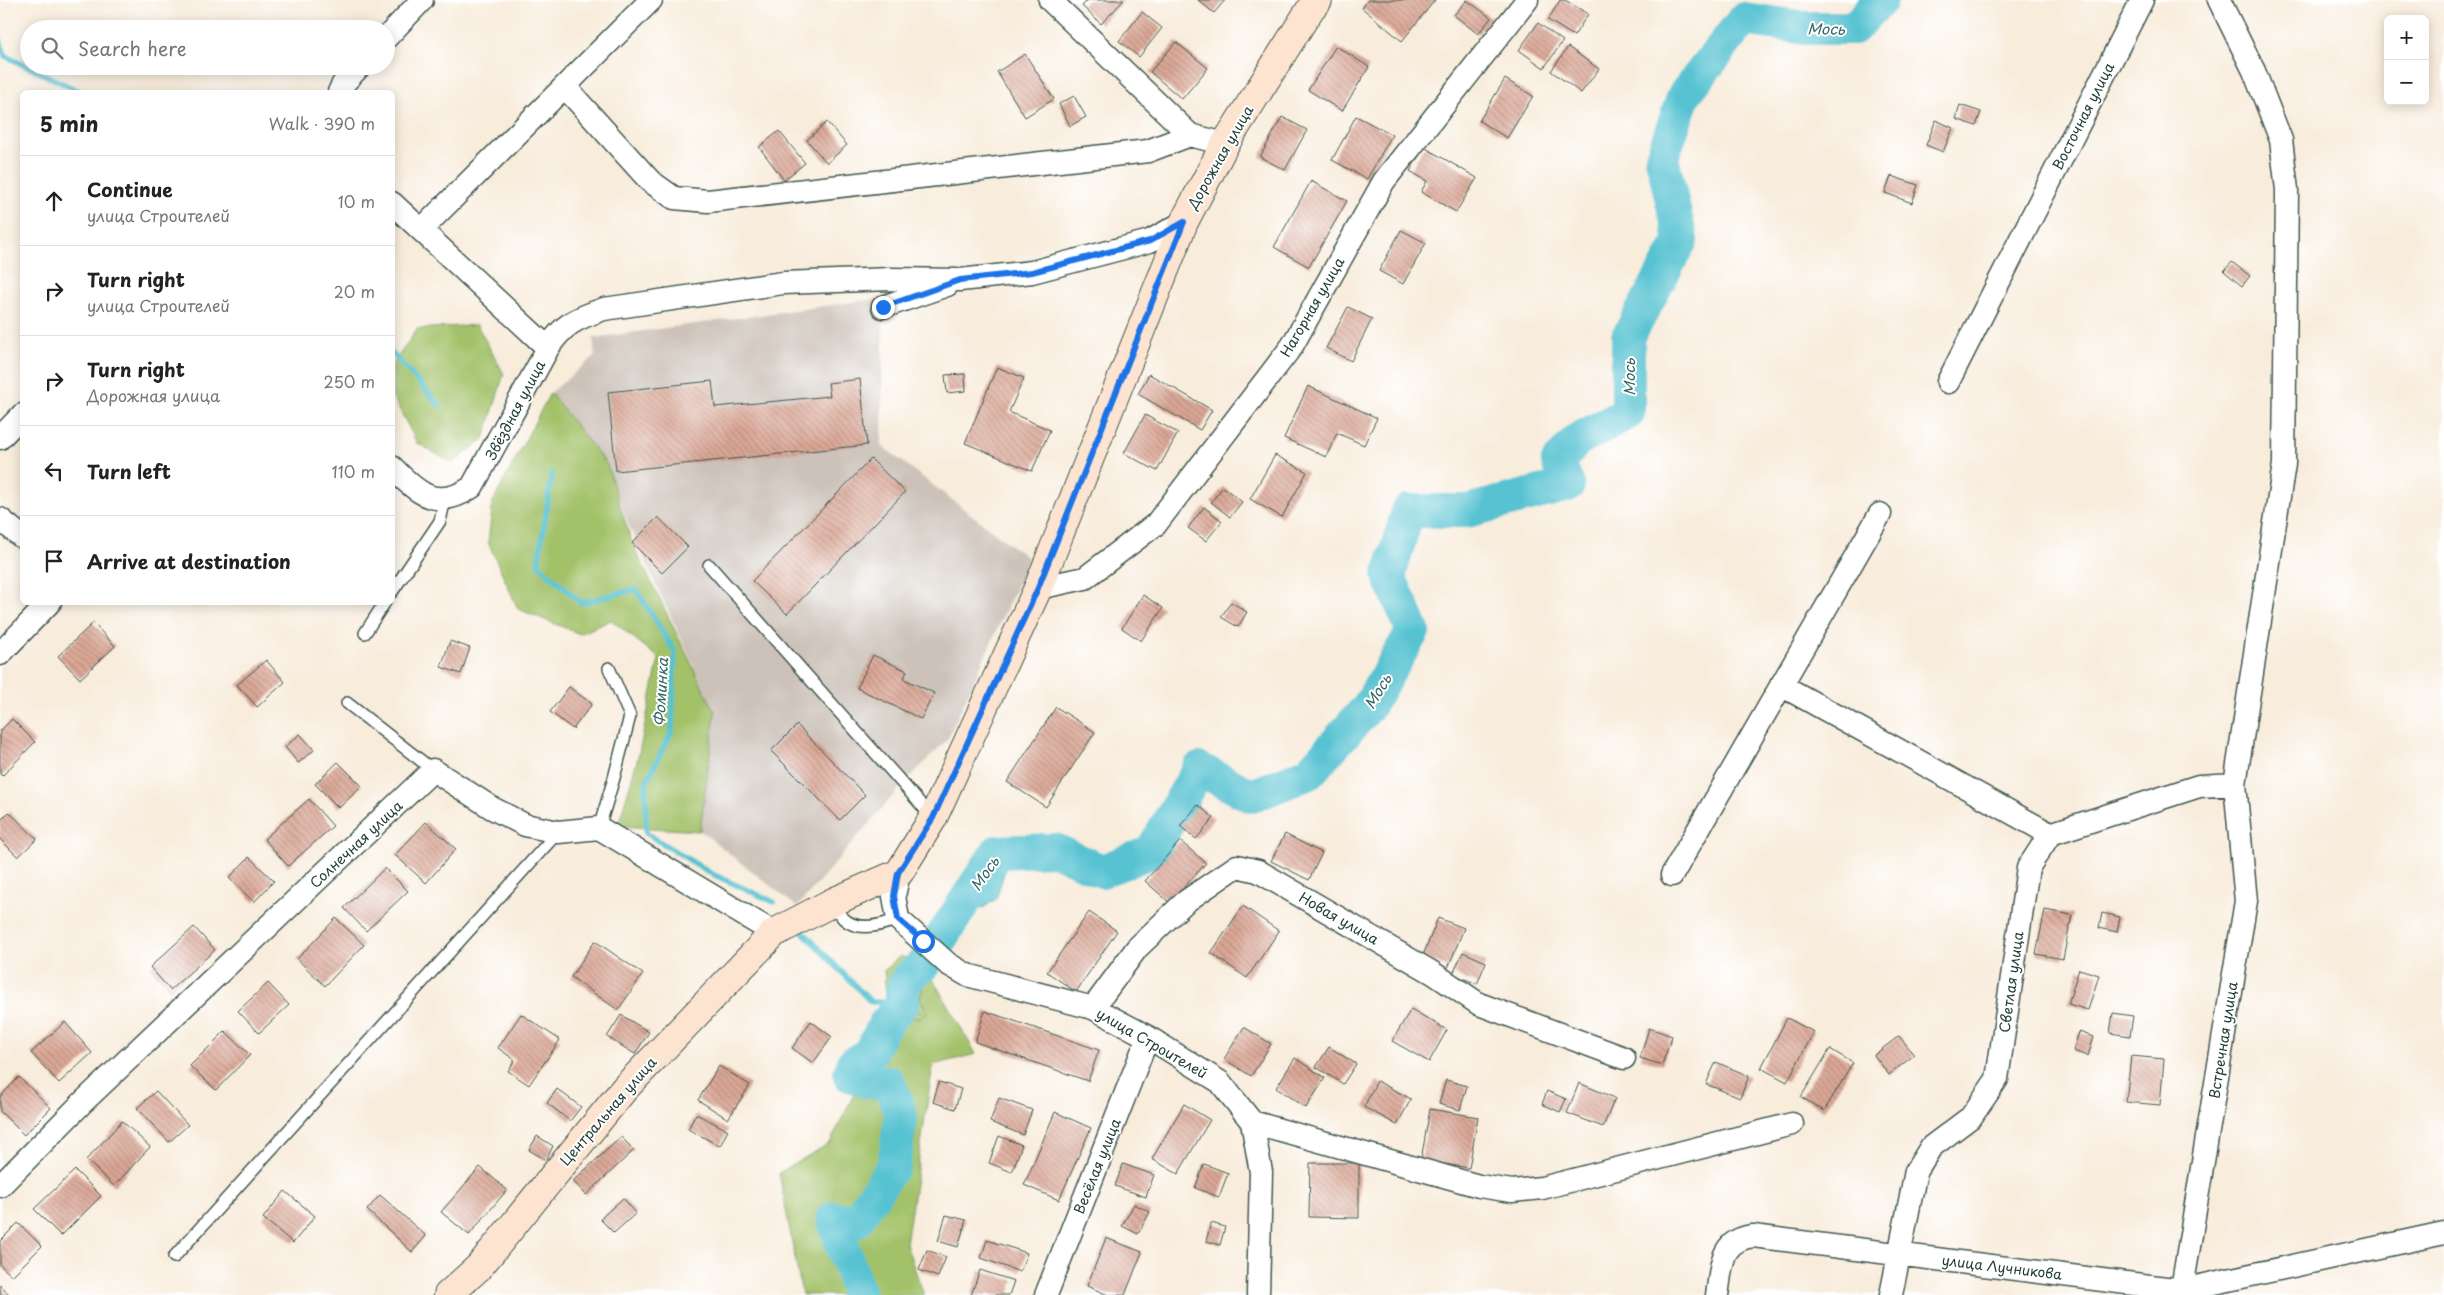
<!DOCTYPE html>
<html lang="en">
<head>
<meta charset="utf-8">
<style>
	:root { --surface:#fff; --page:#f6f6f6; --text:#222; --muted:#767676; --line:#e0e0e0 }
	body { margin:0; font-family:"Playpen Sans",sans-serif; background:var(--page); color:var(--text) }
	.controls { position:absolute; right:15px; top:15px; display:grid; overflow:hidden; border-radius:8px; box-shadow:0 2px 12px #0003 }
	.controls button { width:45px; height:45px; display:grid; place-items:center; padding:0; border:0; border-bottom:1px solid var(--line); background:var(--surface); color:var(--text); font:25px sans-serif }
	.stop { position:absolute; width:15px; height:15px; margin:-11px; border:4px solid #1a73e8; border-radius:50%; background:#fff }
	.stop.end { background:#1a73e8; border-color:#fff; box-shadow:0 1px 5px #0008 }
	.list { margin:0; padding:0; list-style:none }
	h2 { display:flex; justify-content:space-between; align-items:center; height:65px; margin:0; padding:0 20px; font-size:21px }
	h2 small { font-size:16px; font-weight:400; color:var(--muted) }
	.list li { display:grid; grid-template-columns:32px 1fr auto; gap:15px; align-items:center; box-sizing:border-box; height:90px; padding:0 20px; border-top:1px solid var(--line) }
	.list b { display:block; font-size:19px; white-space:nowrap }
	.list p { margin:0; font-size:16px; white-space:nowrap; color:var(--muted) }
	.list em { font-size:16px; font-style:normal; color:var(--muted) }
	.icon { flex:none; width:28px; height:28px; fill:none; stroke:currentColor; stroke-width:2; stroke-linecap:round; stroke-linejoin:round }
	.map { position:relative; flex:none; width:2444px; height:1295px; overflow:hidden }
	.search { position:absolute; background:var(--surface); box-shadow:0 2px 12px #0003; left:20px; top:20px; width:375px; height:55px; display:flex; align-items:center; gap:12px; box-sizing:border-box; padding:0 18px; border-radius:28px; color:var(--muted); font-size:19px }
	.panel { position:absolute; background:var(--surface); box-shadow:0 2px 12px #0003; left:20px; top:90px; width:375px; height:515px; border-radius:8px }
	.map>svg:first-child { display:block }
	.industrial { fill:#ccc2b9 }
	.green { fill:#a2c168; stroke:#607f4e }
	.wetland { fill:url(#wetland-marsh); stroke:#607f4e }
	.water { fill:#57c2d2; stroke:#3b8083 }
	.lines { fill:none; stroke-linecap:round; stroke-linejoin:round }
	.stream { stroke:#57c2d2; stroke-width:5.5 }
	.river { stroke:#57c2d2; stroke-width:34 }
	.building { fill:url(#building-back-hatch) }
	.lane-casing { stroke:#40574d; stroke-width:14 }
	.street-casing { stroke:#40574d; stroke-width:25 }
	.secondary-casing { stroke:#40574d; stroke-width:30 }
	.lane { stroke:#fff; stroke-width:11 }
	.street { stroke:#fff; stroke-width:22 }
	.secondary { stroke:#fde4d1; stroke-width:28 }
	.route { stroke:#1a73e8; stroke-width:6 }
	.labels { text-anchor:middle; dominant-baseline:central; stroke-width:4; stroke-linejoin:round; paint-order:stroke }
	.street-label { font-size:14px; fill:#1f3d34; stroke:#fff }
	.water-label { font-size:15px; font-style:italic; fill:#306563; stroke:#fff }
</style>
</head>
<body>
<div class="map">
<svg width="2444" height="1295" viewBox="0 0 2444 1295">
	<defs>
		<pattern id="wetland-marsh" width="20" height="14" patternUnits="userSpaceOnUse" patternTransform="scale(1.25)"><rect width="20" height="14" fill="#a2c168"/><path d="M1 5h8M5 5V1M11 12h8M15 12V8" fill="none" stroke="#839e56"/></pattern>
		<pattern id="building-back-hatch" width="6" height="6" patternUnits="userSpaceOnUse" patternTransform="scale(1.25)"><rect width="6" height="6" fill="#dba796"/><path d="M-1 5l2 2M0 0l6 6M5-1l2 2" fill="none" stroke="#b1897b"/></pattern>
	</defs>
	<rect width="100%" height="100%" fill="#fff"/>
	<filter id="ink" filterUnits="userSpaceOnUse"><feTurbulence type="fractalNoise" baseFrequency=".02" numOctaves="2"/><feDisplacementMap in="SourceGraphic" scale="10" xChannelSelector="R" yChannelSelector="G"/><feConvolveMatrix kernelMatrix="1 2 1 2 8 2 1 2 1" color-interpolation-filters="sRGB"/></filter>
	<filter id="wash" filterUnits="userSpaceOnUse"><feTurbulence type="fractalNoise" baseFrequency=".0096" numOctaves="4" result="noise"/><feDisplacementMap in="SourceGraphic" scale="20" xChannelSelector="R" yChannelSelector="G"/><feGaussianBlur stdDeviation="1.12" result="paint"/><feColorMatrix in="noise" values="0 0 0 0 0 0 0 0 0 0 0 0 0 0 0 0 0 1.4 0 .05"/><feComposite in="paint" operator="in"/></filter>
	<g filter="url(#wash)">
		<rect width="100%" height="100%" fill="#f8ecdb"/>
		<path class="industrial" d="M883,298l-1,148 147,113 -82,181 -44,44 -106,123 -119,-94 37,-101 -87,-188 -21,-59 -57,-72 45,-37 -2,-18z"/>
		<path class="green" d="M477,325l27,49 -20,65 -31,24 -36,-20 -24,-46v-33l24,-35z
			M550,393l57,72 25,78 83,169 -15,119 -82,-5 20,-69 21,-99 -48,-38 -31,14 -62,-25 -30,-67 5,-40z
			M900,956l24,8 52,90 -43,11 -27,179 18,51h-122l-23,-122 51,-30 58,-118 -4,-55z"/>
		<path class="wetland" d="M904,979l17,6 2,5 -3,9 7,11 -1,4 -6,4 -11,-1c-10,-11 -26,-29 -5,-38z"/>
		<path class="water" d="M990,851l3,9 11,-2 4,3 -12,38 -13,9 -8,-2 1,-7 -11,-13 10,-24z"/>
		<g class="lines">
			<path class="stream" d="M0,40l5,16 76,36
				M392,353l48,53
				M552,473l-14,91 43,39 55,-14 39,63 -3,79 -26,52v50l66,41 62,28
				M803,932l68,70h32"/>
			<path class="river" d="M859,1295l-26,-77 23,3 38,-56 7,-50 -12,-32 -24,-2 -15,-6 3,-12 16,-9 16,-30 18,-22c-5,-17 8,-28 21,-38l73,-112 58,-2 47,21 49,-19 48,-83 53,27 57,-23 59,-66 45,-76 -24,-55 19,-65h59l101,-26 -10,-23 19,-22 51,-27v-76l53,-97 -19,-82 22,-63 60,-76 61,9h49l27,-28"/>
		</g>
		<g id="blocks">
			<path class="building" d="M1088,0h36l-23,24 -19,-18z
				M1198,0h27l-11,13z
				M1368,0h67l-33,41 -40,-33z
				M1467,0l24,18 -13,16 -24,-19z
				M1560,0h5l23,14 -14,22 -26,-16z
				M1142,12l20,16 -23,29 -20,-16z
				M1538,23l25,18 -19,27 -25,-18z
				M1176,42l32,26 -26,31 -32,-27z
				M1336,46l33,21 -27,44 -34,-21z
				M1568,47l31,22 -18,24 -30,-22z
				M1025,54l29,45 -29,18 -28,-45z
				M1505,79l28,17 -26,42 -28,-17z
				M1074,96l12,21 -16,9 -11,-22z
				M1960,105l21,7 -5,14 -20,-7z
				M1356,116l36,19 -25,44 -35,-19z
				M1282,117l25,13 -22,40 -25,-13z
				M1936,120l17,8 -10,24 -17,-7z
				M827,122l20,23 -20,18 -20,-23z
				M779,131l26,32 -21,17 -25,-33z
				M1424,147l53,31 -21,34 -35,-20 6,-11 -17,-10z
				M1891,176l27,9 -6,18 -27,-10z
				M1311,181l36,20 -38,66 -35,-20z
				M1401,230l25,13 -23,41 -24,-13z
				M2232,262l18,14 -8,10 -18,-15z
				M1348,307l24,12 -21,42 -25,-13z
				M997,367l27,11 -15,34 41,18 -18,41 -67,-28z
				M965,374l1,17 -19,2 -2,-18z
				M1149,374l63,36 -12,20 -62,-36z
				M860,379l7,66 -251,26 -8,-79 104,-11 3,26 115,-11 -2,-13z
				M1308,386l69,32 -13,27 -27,-12 -11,24 -42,-19z
				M1145,415l33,18 -21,38 -33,-18z
				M1275,455l32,17 -25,45 -32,-18z
				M871,459l34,33 -118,122 -35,-33z
				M1223,487l19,15 -12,15 -19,-15z
				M1204,507l18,14 -16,20 -18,-13z
				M658,517l30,30 -26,26 -30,-30z
				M1143,595l20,13 -22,33 -19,-13z
				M1231,602l16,10 -9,15 -17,-10z
				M93,623l22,23 -35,33 -22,-23z
				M450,641l20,7 -9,26 -20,-7z
				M873,655l34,16 -3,8 30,14 -13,26 -64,-31z
				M266,660l19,22 -28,25 -20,-22z
				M569,687l23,17 -19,25 -23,-17z
				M1056,707l39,25 -49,75 -39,-25z
				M12,719l23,23 -33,34 -2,-2v-43z
				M797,725l68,70 -25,25 -69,-69z
				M300,734l14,16 -16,13 -13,-16z
				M338,762l24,24 -23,22 -24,-24z
				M309,799l24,27 -45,40 -24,-27z
				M1198,805l16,13 -18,21 -16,-13z
				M9,812l28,27 -19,18 -18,-18v-18z
				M426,822l30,27 -30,34 -31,-28z
				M1285,834l37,19 -13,27 -38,-19z
				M1180,841l26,22 -36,40 -25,-22z
				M249,857l25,24 -20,21 -25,-24z
				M385,868l23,23 -42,40 -22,-23z
				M1243,906l36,25 -32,47 -36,-25z
				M2045,910l27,5 -9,44 -27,-5z
				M1089,912l28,19 -41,61 -29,-20z
				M2102,913l18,4 -3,15 -18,-4z
				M336,918l28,27 -39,41 -28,-27z
				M1438,918l26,10 -16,40 -26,-10z
				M194,927l21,23 -45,40 -20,-23z
				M595,941l48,33 -25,36 -47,-33z
				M1463,952l23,10 -9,22 -24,-10z
				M2079,969l20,6 -11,35 -20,-6z
				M268,983l21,22 -30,28 -21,-22z
				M1411,1009l36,21 -18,32 -37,-21z
				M985,1011l114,39 -11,31 -113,-39z
				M2113,1013l20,3 -3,20 -20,-3z
				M521,1014l39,26 -31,45 -21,-14 7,-11 -17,-12z
				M621,1015l28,17 -14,22 -28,-17z
				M1787,1018l27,14 -27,50 -26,-14z
				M811,1021l21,16 -19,26 -21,-15z
				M65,1022l27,31 -33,30 -28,-30z
				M1244,1027l27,17 -20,32 -27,-17z
				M1649,1028l23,8 -10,29 -22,-7z
				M225,1031l25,24 -34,35 -26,-24z
				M2079,1032l15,5 -6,19 -15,-5z
				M1899,1036l15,19 -25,20 -15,-20z
				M1329,1047l27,17 -13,20 -27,-17z
				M1830,1049l23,14 -29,48 -23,-14z
				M2131,1056l33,3 -4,46 -34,-3z
				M1295,1058l30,20 -19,30 -30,-20z
				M1716,1062l33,14 -9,22 -34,-14z
				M719,1066l31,19 -22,34 -30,-19z
				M19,1077l32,31 -27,27 -24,-24v-14z
				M1446,1080l21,6 -7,24 -21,-6z
				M1377,1081l34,18 -14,26 -33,-18z
				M939,1082l22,7 -6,20 -22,-7z
				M1579,1083l36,15 -12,29 -36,-14z
				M557,1089l24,18 -11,14 -23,-18z
				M156,1091l32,34 -19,17 -32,-34z
				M1547,1091l19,8 -6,13 -18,-8z
				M999,1098l33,12 -9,25 -33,-13z
				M1184,1104l26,16 -32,54 -26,-15z
				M1430,1109l48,8 -9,51 -48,-8z
				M1055,1112l36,16 -32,72 -35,-15z
				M696,1114l32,16 -8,16 -32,-17z
				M122,1121l28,26 -36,39 -28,-26z
				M537,1136l16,10 -7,14 -17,-10z
				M999,1136l23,9 -10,27 -23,-9z
				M621,1137l13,13 -48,45 -13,-14z
				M1310,1163h49v55l-50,-1z
				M1123,1164l31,11 -8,22 -31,-11z
				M1204,1164l24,9 -9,24 -24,-9z
				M480,1167l27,23 -38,45 -28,-23z
				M75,1170l26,26 -40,40 -27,-27z
				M285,1191l30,25 -22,27 -30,-25z
				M380,1195l46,41 -14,16 -45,-42z
				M623,1198l13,15 -22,20 -14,-14z
				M1134,1204l16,8 -12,22 -16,-8z
				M946,1215l20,5 -8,27 -20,-6z
				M18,1223l24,23 -30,30 -12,-11v-24z
				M1211,1223l14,4 -5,18 -14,-4z
				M1106,1238l36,14 -17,43h-17l-21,-9z
				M987,1240l40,13 -7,19 -39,-14z
				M927,1250l19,7 -8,20 -19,-7z
				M980,1270l34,11 -5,14h-38z
				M0,1285l9,10h-9z"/>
		</g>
	</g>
	<g filter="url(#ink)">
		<use href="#blocks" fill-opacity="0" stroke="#40574d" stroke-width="1"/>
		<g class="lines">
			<g class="lane-casing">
				<path id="lane" d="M709,565l224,253
					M392,592l48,-71 5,-22
					M365,633l20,-31
					M347,703l86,67
					M599,828l15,-50 16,-62 -21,-48
					M833,902c3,5 7,13 11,17 14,13 39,6 54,0
					M174,1257l384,-425"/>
			</g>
			<g class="street-casing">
				<path id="street" d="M1050,0l140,135 35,9
					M386,38l36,-38
					M565,87l85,94 24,17 34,3 440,-50 42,-16
					M339,92l4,-8 17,-18
					M392,203l156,145 -76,139c-35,24 -54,7 -80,-20
					M422,229l229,-229
					M883,307l64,-22
					M548,348c15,-24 29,-30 56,-39l179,-26 108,-4 69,1 72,-8 118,-31 34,-19
					M1948,382l194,-382
					M0,438l22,-23
					M0,519l22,18
					M1038,588l47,-10 71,-54 136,-178 92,-165 143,-181
					M0,654l50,-52
					M1781,685l269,149
					M899,873l-5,23 4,23 50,45 19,11 126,33 55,29 72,45 32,40 9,50 -3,123
					M1672,875l208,-361
					M1093,1008l44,-60 48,-46 52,-36 21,5 175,102 46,31 145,54
					M1252,1122l227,64 33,5 30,-3 250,-64
					M0,1186l82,-83 351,-333 59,38 33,17 33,7 41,-4 175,105
					M1046,1295l102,-258
					M1717,1295c5,-28 2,-55 36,-59l429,54 262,-57
					M1891,1295l25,-124 15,-24 40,-30 26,-38 31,-211 22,-34 149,-48 36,-2
					M2181,1295l65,-394 -11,-117 49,-320 3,-274 -6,-50 -27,-69 -35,-71"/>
			</g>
			<g class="secondary-casing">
				<path id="secondary" d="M448,1295l31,-28 146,-179 149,-155 59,-31 66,-29 34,-55 105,-230 146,-366 41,-78 86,-136 7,-8"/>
			</g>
			<use href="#lane" class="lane"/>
			<use href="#street" class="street"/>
			<use href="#secondary" class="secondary"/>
		</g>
	</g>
	<g class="lines" filter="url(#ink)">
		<path class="route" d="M883,307l77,-27 72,-8 118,-31 34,-19 -146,366 -105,230 -35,55 -4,23 4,23 25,22"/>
	</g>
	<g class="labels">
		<g class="street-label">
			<text transform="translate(2083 116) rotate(-63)">Восточная улица</text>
			<text transform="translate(1220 157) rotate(-60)">Дорожная улица</text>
			<text transform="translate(1312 307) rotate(-60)">Нагорная улица</text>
			<text transform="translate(515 410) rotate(-62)">Звёздная улица</text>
			<text transform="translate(356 844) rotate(-43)">Солнечная улица</text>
			<text transform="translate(1339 918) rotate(30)">Новая улица</text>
			<text transform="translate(2011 982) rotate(-82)">Светлая улица</text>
			<text transform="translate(2223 1040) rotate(-81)">Встречная улица</text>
			<text transform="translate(1152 1043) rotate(30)">улица Строителей</text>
			<text transform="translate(608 1111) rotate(-49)">Центральная улица</text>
			<text transform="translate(1097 1166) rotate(-68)">Весёлая улица</text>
			<text transform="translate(2002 1267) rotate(7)">улица Лучникова</text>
		</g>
		<g class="water-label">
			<text transform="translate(1826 28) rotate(1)">Мось</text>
			<text transform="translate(1628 377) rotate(-90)">Мось</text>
			<text transform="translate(1377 691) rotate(-58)">Мось</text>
			<text transform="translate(660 692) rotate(-87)">Фоминка</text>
			<text transform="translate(984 873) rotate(-55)">Мось</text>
		</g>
	</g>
</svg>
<div class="controls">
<button>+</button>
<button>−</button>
</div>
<div class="stop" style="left:923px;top:941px"></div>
<div class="stop end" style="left:883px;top:307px"></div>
<div class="search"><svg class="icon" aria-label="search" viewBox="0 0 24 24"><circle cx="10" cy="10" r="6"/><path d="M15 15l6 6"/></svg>Search here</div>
<section class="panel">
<h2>5 min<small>Walk · 390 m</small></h2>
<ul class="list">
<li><svg class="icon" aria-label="ahead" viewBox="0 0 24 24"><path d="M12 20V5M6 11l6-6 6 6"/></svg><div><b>Continue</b><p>улица Строителей</p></div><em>10 m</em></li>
<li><svg class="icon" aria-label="right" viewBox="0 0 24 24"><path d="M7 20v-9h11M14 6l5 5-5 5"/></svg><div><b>Turn right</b><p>улица Строителей</p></div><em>20 m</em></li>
<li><svg class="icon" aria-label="right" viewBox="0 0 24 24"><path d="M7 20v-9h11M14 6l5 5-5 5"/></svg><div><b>Turn right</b><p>Дорожная улица</p></div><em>250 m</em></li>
<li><svg class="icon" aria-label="left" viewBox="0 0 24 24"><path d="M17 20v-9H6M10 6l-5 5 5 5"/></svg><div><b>Turn left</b></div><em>110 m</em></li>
<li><svg class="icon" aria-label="arrive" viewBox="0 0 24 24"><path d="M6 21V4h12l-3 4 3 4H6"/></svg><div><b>Arrive at destination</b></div></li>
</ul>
</section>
</div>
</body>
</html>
